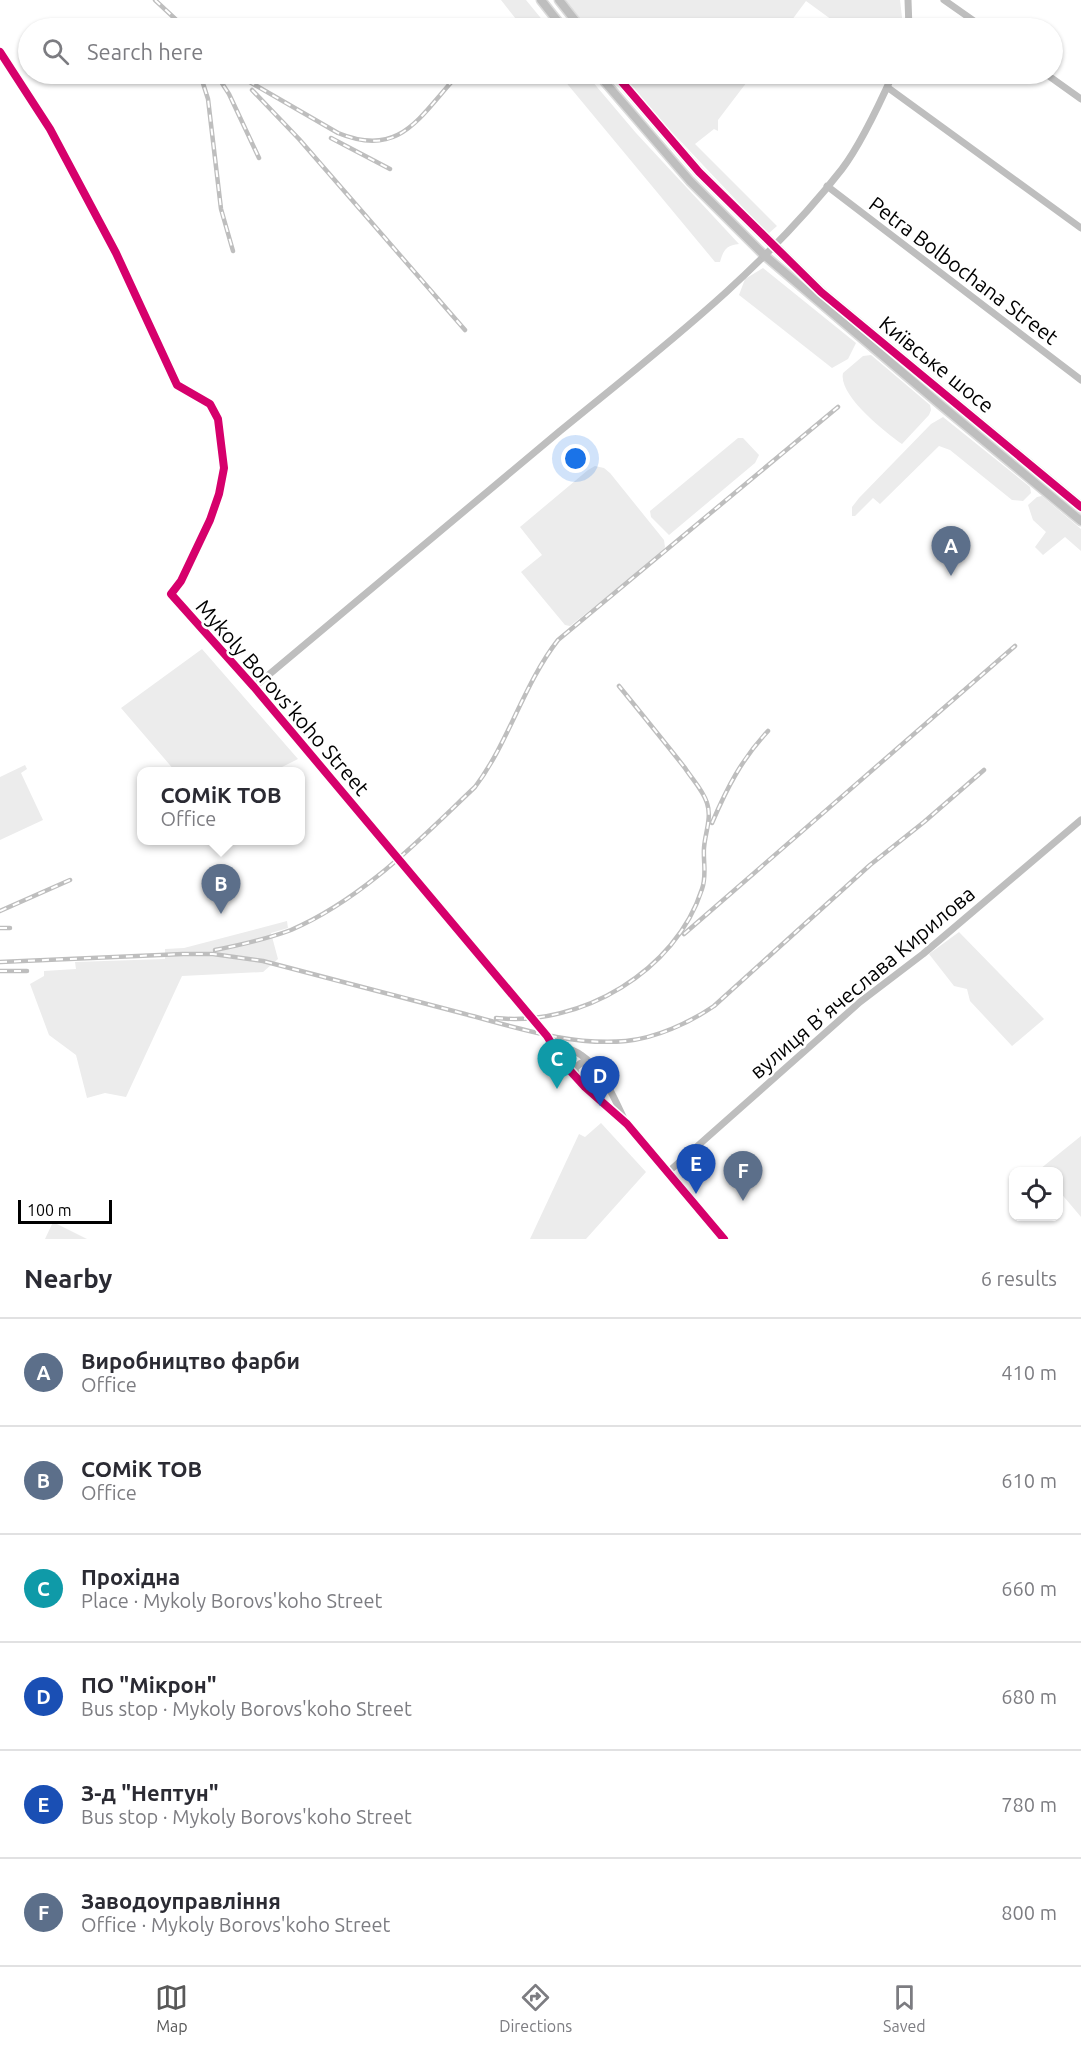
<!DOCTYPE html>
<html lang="en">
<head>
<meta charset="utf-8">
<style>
	:root { --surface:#fff; --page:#f7f7f7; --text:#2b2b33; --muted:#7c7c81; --line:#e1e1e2; --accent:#595959 }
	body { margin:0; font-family:Ubuntu,sans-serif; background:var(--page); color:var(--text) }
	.controls { position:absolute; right:18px; bottom:18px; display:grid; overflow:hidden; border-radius:12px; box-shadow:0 2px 4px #0004 }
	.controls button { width:54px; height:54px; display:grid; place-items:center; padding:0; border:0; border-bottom:2px solid var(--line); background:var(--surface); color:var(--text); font:30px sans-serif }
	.scale { position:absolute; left:18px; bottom:15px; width:94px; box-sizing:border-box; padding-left:6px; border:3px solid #000; border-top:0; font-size:16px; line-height:21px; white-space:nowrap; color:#000; -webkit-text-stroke:4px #fff; paint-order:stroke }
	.you { position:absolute; left:576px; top:459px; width:21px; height:21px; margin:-15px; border:4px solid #fff; border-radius:50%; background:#1a73e8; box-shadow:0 0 0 9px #1a73e833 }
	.badge { display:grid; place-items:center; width:39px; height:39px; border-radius:50%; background:var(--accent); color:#fff; font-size:20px; font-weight:700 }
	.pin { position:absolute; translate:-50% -50px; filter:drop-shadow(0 2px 3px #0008) }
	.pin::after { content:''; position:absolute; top:32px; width:21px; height:18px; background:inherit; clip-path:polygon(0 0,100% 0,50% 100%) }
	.popup { position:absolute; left:137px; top:767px; width:168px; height:78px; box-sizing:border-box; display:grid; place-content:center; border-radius:12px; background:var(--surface); filter:drop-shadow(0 2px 4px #0005); font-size:20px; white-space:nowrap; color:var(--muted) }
	.popup b { font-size:22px; color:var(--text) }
	.popup::after { content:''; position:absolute; left:50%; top:100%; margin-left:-12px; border:12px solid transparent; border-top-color:var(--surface) }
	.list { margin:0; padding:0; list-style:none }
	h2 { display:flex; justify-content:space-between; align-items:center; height:78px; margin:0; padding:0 24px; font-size:26px }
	h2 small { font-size:20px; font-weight:400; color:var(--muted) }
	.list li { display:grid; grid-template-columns:39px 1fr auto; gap:18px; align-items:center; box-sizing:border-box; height:108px; padding:0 24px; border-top:2px solid var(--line) }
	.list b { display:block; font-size:22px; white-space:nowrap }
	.list p { margin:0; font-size:20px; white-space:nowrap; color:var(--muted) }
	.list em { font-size:20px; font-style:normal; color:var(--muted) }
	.icon { flex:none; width:33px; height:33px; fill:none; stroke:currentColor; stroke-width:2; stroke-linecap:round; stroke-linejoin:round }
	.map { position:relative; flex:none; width:1081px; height:1239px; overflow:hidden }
	.search { position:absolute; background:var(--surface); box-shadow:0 2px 4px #0004; left:18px; right:18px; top:18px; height:66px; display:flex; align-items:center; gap:15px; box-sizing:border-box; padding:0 21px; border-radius:33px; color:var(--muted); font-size:22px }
	.sheet { height:726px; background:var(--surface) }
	nav { display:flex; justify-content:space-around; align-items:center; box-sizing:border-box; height:84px; border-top:2px solid var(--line); background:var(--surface); font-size:16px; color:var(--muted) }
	nav a { display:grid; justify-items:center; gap:3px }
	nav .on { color:var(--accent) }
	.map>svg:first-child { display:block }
	.green { fill:#ececec }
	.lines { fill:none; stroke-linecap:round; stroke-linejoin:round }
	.major-casing { stroke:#dbdbdb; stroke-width:11 }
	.minor { stroke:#bebebe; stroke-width:7 }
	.major { stroke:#bebebe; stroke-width:8 }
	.rail-casing { stroke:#bebebe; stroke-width:4.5 }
	.rail { stroke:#fff; stroke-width:2; stroke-dasharray:7; stroke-linecap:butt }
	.cycleway-casing { stroke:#fff; stroke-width:11 }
	.cycleway { stroke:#d6006c; stroke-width:8 }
	.labels { text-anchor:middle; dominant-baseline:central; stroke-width:5; stroke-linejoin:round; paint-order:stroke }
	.street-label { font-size:21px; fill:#000; stroke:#fff }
</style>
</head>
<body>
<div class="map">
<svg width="1081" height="1239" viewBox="0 0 1081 1239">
	<rect width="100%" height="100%" fill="#fff"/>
	<path class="green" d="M501,0h25l23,28h-26z
		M565,0h335l3,26 -1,2h-59l-37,-27 -20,27h-198z
		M559,74h27l50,59 103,111c-13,1 -16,7 -19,18h-5z
		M623,74h130l-35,46v11l-4,-2 -19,15 82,82 -9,8 -114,-121z
		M763,268l93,75 -8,16 -16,9 -93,-73 6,-16z
		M871,355l59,50 1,5 -2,5 -27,29c-17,-12 -64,-49 -59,-71l20,-17z
		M943,417l87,70 1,6 -8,8 -11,-1 -62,-50 -11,-4 -59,58 -7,-6 -18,18h-3v-9l7,-9 72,-74z
		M738,438h5l16,17 -4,8 -86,72 -18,-18 -1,-6z
		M595,466l9,2 6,5 54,67 1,7 -4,7 -91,72 -5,-1 -44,-53 21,-17 -22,-28 68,-57z
		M1042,496l39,33v22l-16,-14 -22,18 -8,-8 11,-15 -13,-12 -5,-15 9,-8z
		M202,649l96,110 -24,12h-99l-54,-63z
		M25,765l2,4 -6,4 22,47 -43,20v-63z
		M287,921l1,7 -17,5 7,26 -15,13 -81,4 -56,121 -21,-4 -18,5 -11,-43 -27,-20 -19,-51 14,-8v-5l32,-2 -1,-7 90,-3v-10l19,-1z
		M959,932l85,87 -32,27 -42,-45 -3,-12 -13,-3 -25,-32z
		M601,1123l45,49 -60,67h-56l49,-105 6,3z
		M1081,1136v81l-22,-26 -1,-19 -16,-1 -2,-2z
		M53,1222l34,17h-42z"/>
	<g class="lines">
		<g class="major-casing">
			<path id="major" d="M541,0l22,28
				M559,0l22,28
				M598,74l92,107 74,74 178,151 139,115
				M615,74l84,98 122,120 260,215"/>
		</g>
		<path class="minor" d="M908,0l1,28
			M944,0l40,28
			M0,52l50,77 66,124 61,132 33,19 8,15 6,49 -5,26 -9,26 -29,61 -10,13 83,93 293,349 17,28 21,23 42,37 97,115
			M1046,74l35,25
			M887,87l194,141
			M827,186l254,194
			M254,687c102,-86 204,-171 306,-256 99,-81 203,-160 282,-262 19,-25 38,-66 51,-95
			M554,1044c9,3 19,5 27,11 21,14 33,42 43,64
			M576,1077l-1,-9 6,-5 11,1
			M585,1087h9l4,-5v-10
			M667,1173l193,-171 63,-48 158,-134"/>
		<use href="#major" class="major"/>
		<g class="rail-casing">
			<path id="rail" d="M155,0l30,28
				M200,74l8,25 13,110 12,42
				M216,74l13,20 30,64
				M236,74l102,59c61,25 80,-14 117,-55
				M252,90l47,49 166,191
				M331,138l59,31
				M712,823c15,-35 29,-63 56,-92
				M0,911l70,-31
				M0,928h10
				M684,934l331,-288
				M215,950c25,-5 52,-11 76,-20 72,-31 128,-90 184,-143 34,-45 48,-102 83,-147l280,-233
				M0,962l183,-8h30l50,7c67,18 135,35 202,53 53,14 106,32 161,27 30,-3 63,-18 88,-35l156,-141 54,-43 60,-52
				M0,971h27
				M496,1018c85,9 180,-47 206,-129 5,-14 1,-27 2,-41 1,-15 8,-30 3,-45 -4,-13 -15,-24 -22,-35 -22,-28 -44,-55 -66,-82"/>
		</g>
		<use href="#rail" class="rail"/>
		<g class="cycleway-casing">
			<path id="cycleway" d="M0,52l50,77 66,124 61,132 33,19 8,15 6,49 -5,26 -9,26 -29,61 -10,13 83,93 293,349 17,28 21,23 42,37 97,115
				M615,74l84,98 122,120 260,215"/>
		</g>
		<use href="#cycleway" class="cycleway"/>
	</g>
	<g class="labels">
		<g class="street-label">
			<text transform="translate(964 270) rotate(37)">Petra Bolbochana Street</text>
			<text transform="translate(937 364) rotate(39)">Київське шосе</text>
			<text transform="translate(283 697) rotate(49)">Mykoly Borovs'koho Street</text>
			<text transform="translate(862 982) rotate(-40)">вулиця Вʼячеслава Кирилова</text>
		</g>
	</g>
</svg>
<div class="controls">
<button><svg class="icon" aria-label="locate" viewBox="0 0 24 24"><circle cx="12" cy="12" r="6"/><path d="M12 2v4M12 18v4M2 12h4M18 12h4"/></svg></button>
</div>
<div class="scale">100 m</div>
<div class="you"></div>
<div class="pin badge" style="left:951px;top:576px;background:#5c6f8a">A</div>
<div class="pin badge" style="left:221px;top:914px;background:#5c6f8a">B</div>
<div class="popup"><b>СОМіК ТОВ</b>Office</div>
<div class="pin badge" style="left:557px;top:1089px;background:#0f9aa8">C</div>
<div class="pin badge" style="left:600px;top:1106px;background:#1a4fb4">D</div>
<div class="pin badge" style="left:696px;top:1194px;background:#1a4fb4">E</div>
<div class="pin badge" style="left:743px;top:1201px;background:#5c6f8a">F</div>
<div class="search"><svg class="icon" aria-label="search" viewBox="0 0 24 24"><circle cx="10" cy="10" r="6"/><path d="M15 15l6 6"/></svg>Search here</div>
</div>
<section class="sheet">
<h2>Nearby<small>6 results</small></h2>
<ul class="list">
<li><span class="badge" style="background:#5c6f8a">A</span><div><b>Виробництво фарби</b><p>Office</p></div><em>410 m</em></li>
<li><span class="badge" style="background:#5c6f8a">B</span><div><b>СОМіК ТОВ</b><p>Office</p></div><em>610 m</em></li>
<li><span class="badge" style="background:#0f9aa8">C</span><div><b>Прохідна</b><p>Place · Mykoly Borovs'koho Street</p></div><em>660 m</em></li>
<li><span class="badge" style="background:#1a4fb4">D</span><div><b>ПО &quot;Мікрон&quot;</b><p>Bus stop · Mykoly Borovs'koho Street</p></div><em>680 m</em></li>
<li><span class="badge" style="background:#1a4fb4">E</span><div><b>З-д &quot;Нептун&quot;</b><p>Bus stop · Mykoly Borovs'koho Street</p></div><em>780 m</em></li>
<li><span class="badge" style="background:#5c6f8a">F</span><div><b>Заводоуправління</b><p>Office · Mykoly Borovs'koho Street</p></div><em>800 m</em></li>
</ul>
</section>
<nav>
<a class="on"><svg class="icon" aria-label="map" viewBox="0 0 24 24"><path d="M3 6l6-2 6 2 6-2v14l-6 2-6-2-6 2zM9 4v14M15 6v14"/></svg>Map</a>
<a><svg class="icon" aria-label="directions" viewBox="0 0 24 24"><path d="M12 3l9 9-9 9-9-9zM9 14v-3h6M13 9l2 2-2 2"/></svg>Directions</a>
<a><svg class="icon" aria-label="saved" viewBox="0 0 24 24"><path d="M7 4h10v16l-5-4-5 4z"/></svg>Saved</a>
</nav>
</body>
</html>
